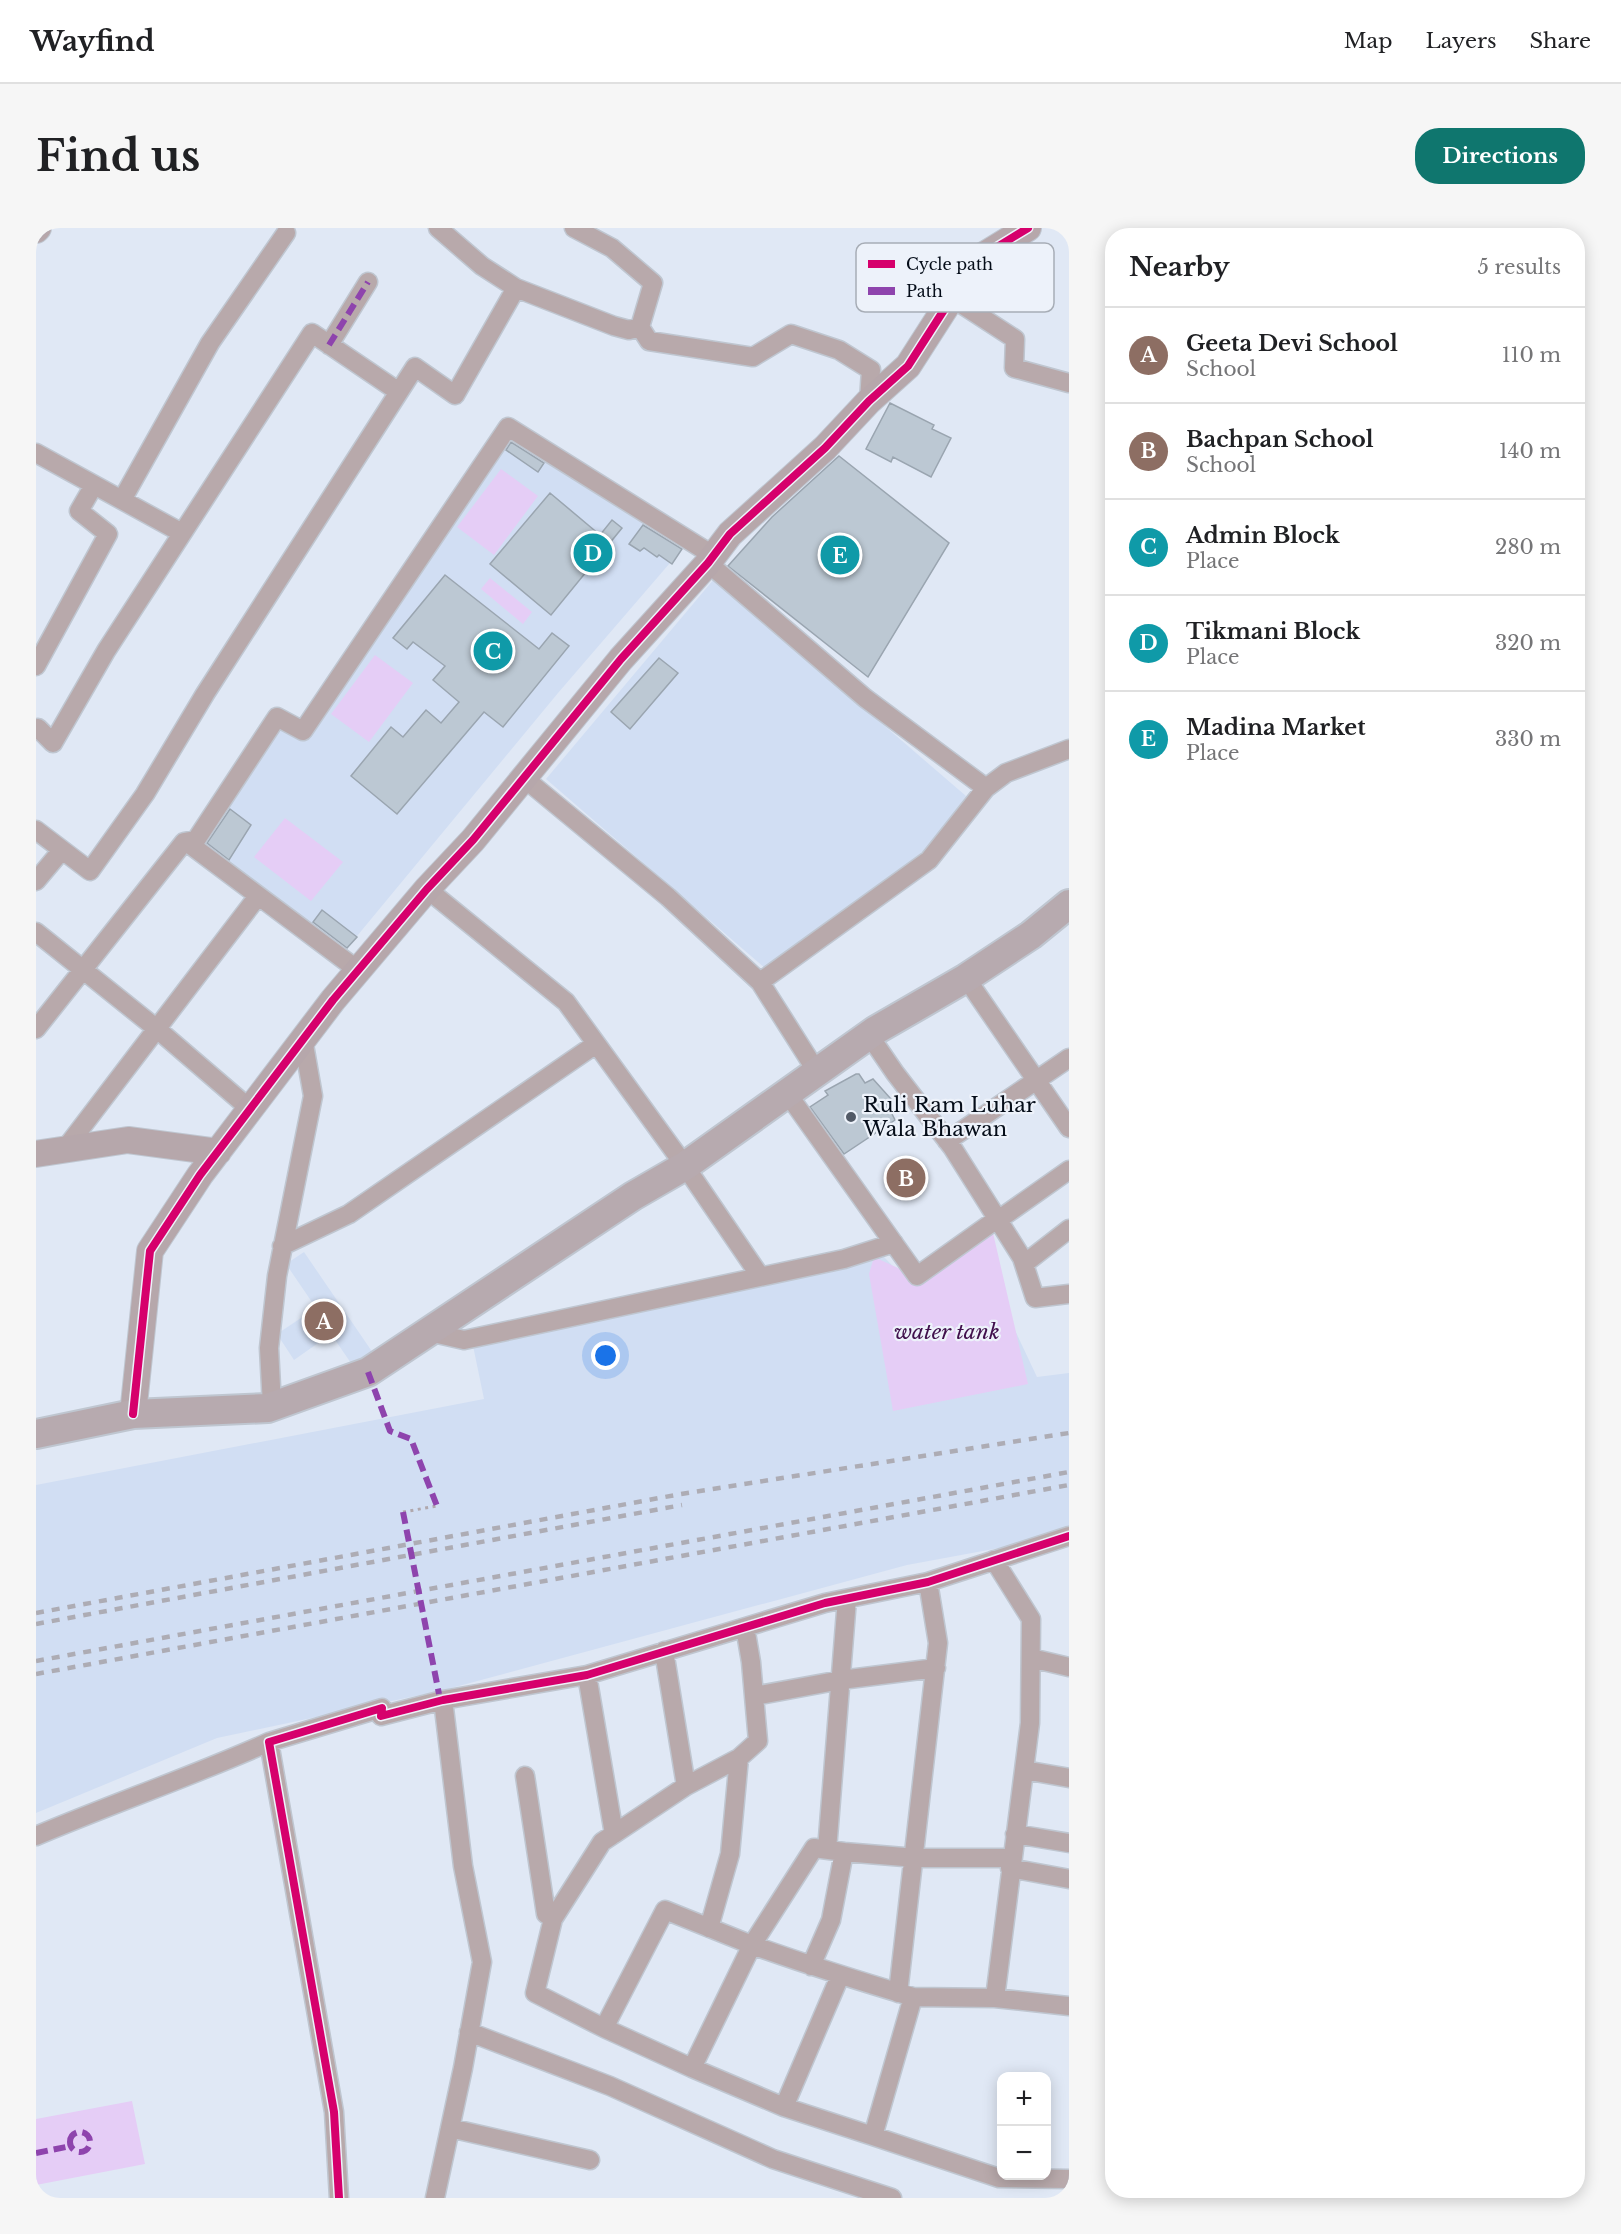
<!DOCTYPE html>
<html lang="en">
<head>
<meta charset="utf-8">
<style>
	:root { --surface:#fff; --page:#f6f6f6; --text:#202124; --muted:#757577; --line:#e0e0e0; --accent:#0f766e }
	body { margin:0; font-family:"Libre Baskerville",serif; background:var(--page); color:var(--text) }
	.controls { position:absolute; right:18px; bottom:18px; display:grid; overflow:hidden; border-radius:12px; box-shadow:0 3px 15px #0003 }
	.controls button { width:54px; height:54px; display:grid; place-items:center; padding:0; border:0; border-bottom:2px solid var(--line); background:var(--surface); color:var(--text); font:30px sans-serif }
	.you { position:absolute; left:570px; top:1128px; width:21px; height:21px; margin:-15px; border:4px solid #fff; border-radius:50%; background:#1a73e8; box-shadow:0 0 0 9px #1a73e833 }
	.badge { display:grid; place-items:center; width:39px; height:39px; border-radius:50%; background:var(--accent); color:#fff; font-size:20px; font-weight:700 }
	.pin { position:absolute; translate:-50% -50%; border:3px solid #fff; box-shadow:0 2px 6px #0006 }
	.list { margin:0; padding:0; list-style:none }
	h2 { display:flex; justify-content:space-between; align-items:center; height:78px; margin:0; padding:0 24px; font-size:26px }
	h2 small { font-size:20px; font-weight:400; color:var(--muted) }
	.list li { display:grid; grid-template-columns:39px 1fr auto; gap:18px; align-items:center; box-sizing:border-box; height:96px; padding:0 24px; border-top:2px solid var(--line) }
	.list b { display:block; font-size:22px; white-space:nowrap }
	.list p { margin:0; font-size:20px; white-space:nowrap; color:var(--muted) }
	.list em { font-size:20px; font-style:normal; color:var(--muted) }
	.map { position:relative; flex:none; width:1033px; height:1970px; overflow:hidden; border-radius:24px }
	header { display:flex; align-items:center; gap:36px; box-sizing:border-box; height:84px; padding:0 30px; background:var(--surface); border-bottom:2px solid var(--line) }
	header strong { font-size:28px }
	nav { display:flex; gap:33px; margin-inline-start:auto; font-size:21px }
	.intro { display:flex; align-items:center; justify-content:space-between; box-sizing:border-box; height:144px; padding:0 36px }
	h1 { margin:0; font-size:42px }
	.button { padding:15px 27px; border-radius:24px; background:var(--accent); color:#fff; font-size:21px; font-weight:700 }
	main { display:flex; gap:36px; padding:0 36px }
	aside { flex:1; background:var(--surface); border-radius:24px; box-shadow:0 3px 15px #0003 }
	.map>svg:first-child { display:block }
	.built { fill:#d1def3 }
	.green { fill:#e5cdf6 }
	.building { fill:#bcc8d3; stroke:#9aa5b0; stroke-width:1.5 }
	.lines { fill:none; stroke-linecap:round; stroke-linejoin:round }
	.street-casing { stroke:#bfc6d0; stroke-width:21 }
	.secondary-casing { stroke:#bfc6d0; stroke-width:28 }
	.primary-casing { stroke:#bfc6d0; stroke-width:32 }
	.path { stroke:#b0a8ad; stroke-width:3; stroke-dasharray:3 4.5; stroke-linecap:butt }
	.street { stroke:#b8a9ab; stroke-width:18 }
	.secondary { stroke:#b6a7ab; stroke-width:26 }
	.primary { stroke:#b7aaaf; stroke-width:28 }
	.rail { stroke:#adacb4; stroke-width:4.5; stroke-dasharray:8 8; stroke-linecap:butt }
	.quiet { stroke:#8e44ad; stroke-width:6; stroke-dasharray:12 6; stroke-linecap:butt }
	.cycleway-casing { stroke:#edf2fa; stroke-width:11 }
	.cycleway { stroke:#d6006c; stroke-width:8 }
	.poi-dot { fill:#525a66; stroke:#edf2fa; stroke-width:2 }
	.labels { text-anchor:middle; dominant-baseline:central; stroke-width:4.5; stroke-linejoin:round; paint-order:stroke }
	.poi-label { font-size:21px; fill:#050d19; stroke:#edf2fa; text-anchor:start }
	.park-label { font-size:21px; font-style:italic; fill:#40104c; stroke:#edf2fa }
	.key { fill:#edf2fa; stroke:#a7adb6; stroke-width:1.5 }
	.key-label { font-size:16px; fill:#050d19 }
</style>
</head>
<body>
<header>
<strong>Wayfind</strong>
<nav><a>Map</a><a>Layers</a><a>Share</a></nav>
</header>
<div class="intro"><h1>Find us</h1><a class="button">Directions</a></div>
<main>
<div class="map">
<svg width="1033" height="1970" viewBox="0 0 1033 1970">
	<rect width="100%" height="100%" fill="#e0e8f5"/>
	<path class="built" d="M475,209l171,112 -124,144 -215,260 -143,-108 77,-122 25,17z
		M678,351l252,217 -37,51 -163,122 -220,-190z
		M268,1024l69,101 -20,13 -22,-32 -37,26 -17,-26 39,-26 -30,-44z
		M944,1028l57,121 32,-4v162l-162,30 -463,125 -227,48 -181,75v-328l448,-86 -13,-63 413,-79 27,28z"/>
	<path class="green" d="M465,241l37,27 -44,59 -37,-28z
		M454,350l42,34 -9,12 -42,-35z
		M339,427l38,28 -44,59 -38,-28z
		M249,590l58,44 -32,39 -57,-44z
		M957,1005l35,151 -135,27 -24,-137 5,-17 35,16 37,-21z
		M96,1873l13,63 -109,21v-66z"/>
	<path class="building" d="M854,175l44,22 -2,4 19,9 -20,39 -38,-20 -2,5 -25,-13z
		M475,214l33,21 -6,9 -32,-22z
		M803,228l110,87 -81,134 -140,-111 44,-49z
		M514,265l50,42 12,-15 10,8 -71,87 -61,-51z
		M607,297l39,24 -10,15 -13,-9 -2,2 -13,-9 -4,3 -11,-7z
		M409,347l94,74 13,-16 17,13 -66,81 -19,-15 -87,102 -46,-38 40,-49 12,10 23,-27 15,13 18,-21 -26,-22 12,-14 -32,-24 -6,7 -14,-11z
		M623,430l19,15 -48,56 -19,-17z
		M194,581l21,16 -22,35 -22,-17z
		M286,682l35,27 -10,11 -34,-26z
		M820,846h3l6,9 8,-4 18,20 -5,3 9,18 -51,34 -34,-47 18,-12 -3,-4z"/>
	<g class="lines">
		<g class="street-casing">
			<path id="street" d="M402,0l44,38 34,22 98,38 15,4 11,-3 9,14 104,16 38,-23 48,16 32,20 -2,31
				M538,0l38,20 41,35 -13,44
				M916,70l63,41 -1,29 55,15
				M293,117l39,-63
				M0,225l146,80
				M86,272l88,-157 76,-110
				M672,335l157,135 121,90 20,-15 63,-24
				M0,438l72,-132 -29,-23 15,-26
				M0,502l2,-2 15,15 53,-92 206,-318 87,59
				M488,550l144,119 92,85 57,90
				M0,602l54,41 55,-77 60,-100 210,-327 40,28 61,-107
				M0,653l26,-31
				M391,661l139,113 119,164 75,110
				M0,704l121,97 93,80
				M323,743l-167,-125 85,-129 26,14 205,-304 206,129
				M930,750l103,150
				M724,754l169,-122 57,-72
				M0,801l148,-187 11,-2
				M833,807l26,38 57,74 70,111 13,40 34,-4
				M751,865l130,183 80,-57
				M911,913l122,-83
				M29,921l193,-253
				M962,992l71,-50
				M246,1018l67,-32 247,-170
				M988,1036l45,-35
				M393,1104l35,8 380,-81 50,-16
				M236,1178l-3,-58 8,-72 36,-180 -10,-57
				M958,1332l37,59 -1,104 -35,275 74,8
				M628,1423l22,135
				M995,1430l38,9
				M551,1447l27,159
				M718,1468l87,-16 95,-12
				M703,1530l19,-17 -7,-79 -6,-35
				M988,1542l45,8
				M489,1548l21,138 7,5
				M979,1606l54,9
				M0,1608c78,-33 157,-60 233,-94
				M791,1622l20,-251
				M808,1624l72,6h96
				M974,1640l59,11
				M629,1682l87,35 -60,123 -88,-40z
				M775,1738l20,-46 13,-68 -30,-4 -62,97c53,19 107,36 161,52
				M862,1765l40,-350 -10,-61
				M959,1770l-82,-1 -40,139 126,42 70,1
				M568,1800l-69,-35 18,-74 49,-77 84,-56 53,-28 -9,96 -21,74
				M433,1804l141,54 163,73 119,39
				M656,1840l92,39 56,-131
				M748,1879l89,29
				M414,1900l140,32
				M303,1970l-5,-86 -65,-370 113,-34 -1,8 62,-16 144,-25 238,-72 103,-21 141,-46
				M399,1970l28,-130 19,-106 -19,-96 -20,-166"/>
		</g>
		<g class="secondary-casing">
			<path id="secondary" d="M0,2l2,-2
				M0,926l92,-14 90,12
				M97,1186l17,-163 50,-76 133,-175 94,-111 46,-49 148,-181 87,-96 22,-29 95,-86 44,-47 39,-35 68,-106 52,-32"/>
		</g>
		<g class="primary-casing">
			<path id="primary" d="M0,1206l97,-20 135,-6 100,-36 265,-176 52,-30 191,-136 90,-52 65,-43 38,-31"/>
		</g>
		<path class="path" d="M367,1284l34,-6"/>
		<use href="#street" class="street"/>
		<use href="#secondary" class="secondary"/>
		<use href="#primary" class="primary"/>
		<path class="rail" d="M0,1385l645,-119 388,-61
			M0,1396l646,-119
			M0,1433l1033,-189
			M0,1446l1033,-189"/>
		<path class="quiet" d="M293,117l39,-63
			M332,1144l22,59 21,8 26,67
			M367,1284l36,182
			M34 1914a10 10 0 1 1 20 0a10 10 0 1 1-20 0Z
			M0,1925l35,-7"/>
		<g class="cycleway-casing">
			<path id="cycleway" d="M97,1186l17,-163 50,-76 133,-175 94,-111 46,-49 148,-181 87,-96 22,-29 95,-86 44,-47 39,-35 68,-106 52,-32
				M303,1970l-5,-86 -65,-370 113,-34 -1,8 62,-16 144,-25 238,-72 103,-21 141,-46"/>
		</g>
		<use href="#cycleway" class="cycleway"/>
	</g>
	<circle class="poi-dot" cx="815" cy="889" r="6"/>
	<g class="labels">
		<g class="poi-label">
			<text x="827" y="877">Ruli Ram Luhar<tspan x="827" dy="24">Wala Bhawan</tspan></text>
		</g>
		<g class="park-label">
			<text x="911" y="1104">water tank</text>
		</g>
	</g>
	<rect x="820" y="15" width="198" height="69" rx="9" class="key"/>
	<rect x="832" y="32" width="27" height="8" fill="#d6006c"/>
	<rect x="832" y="59" width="27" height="8" fill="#8e44ad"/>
	<g class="key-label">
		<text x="870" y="42">Cycle path</text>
		<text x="870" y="69">Path</text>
	</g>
</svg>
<div class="controls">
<button>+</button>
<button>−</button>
</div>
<div class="you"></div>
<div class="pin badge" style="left:288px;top:1093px;background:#8d6e63">A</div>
<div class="pin badge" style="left:870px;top:950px;background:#8d6e63">B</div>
<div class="pin badge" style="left:457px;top:423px;background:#0f9aa8">C</div>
<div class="pin badge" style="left:557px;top:325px;background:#0f9aa8">D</div>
<div class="pin badge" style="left:804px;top:327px;background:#0f9aa8">E</div>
</div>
<aside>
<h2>Nearby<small>5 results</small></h2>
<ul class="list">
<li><span class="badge" style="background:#8d6e63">A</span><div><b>Geeta Devi School</b><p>School</p></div><em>110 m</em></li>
<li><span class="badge" style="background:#8d6e63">B</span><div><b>Bachpan School</b><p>School</p></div><em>140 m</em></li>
<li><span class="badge" style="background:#0f9aa8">C</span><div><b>Admin Block</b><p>Place</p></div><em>280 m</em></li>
<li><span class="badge" style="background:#0f9aa8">D</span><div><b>Tikmani Block</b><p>Place</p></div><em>320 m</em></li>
<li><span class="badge" style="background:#0f9aa8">E</span><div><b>Madina Market</b><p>Place</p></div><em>330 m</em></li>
</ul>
</aside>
</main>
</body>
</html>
